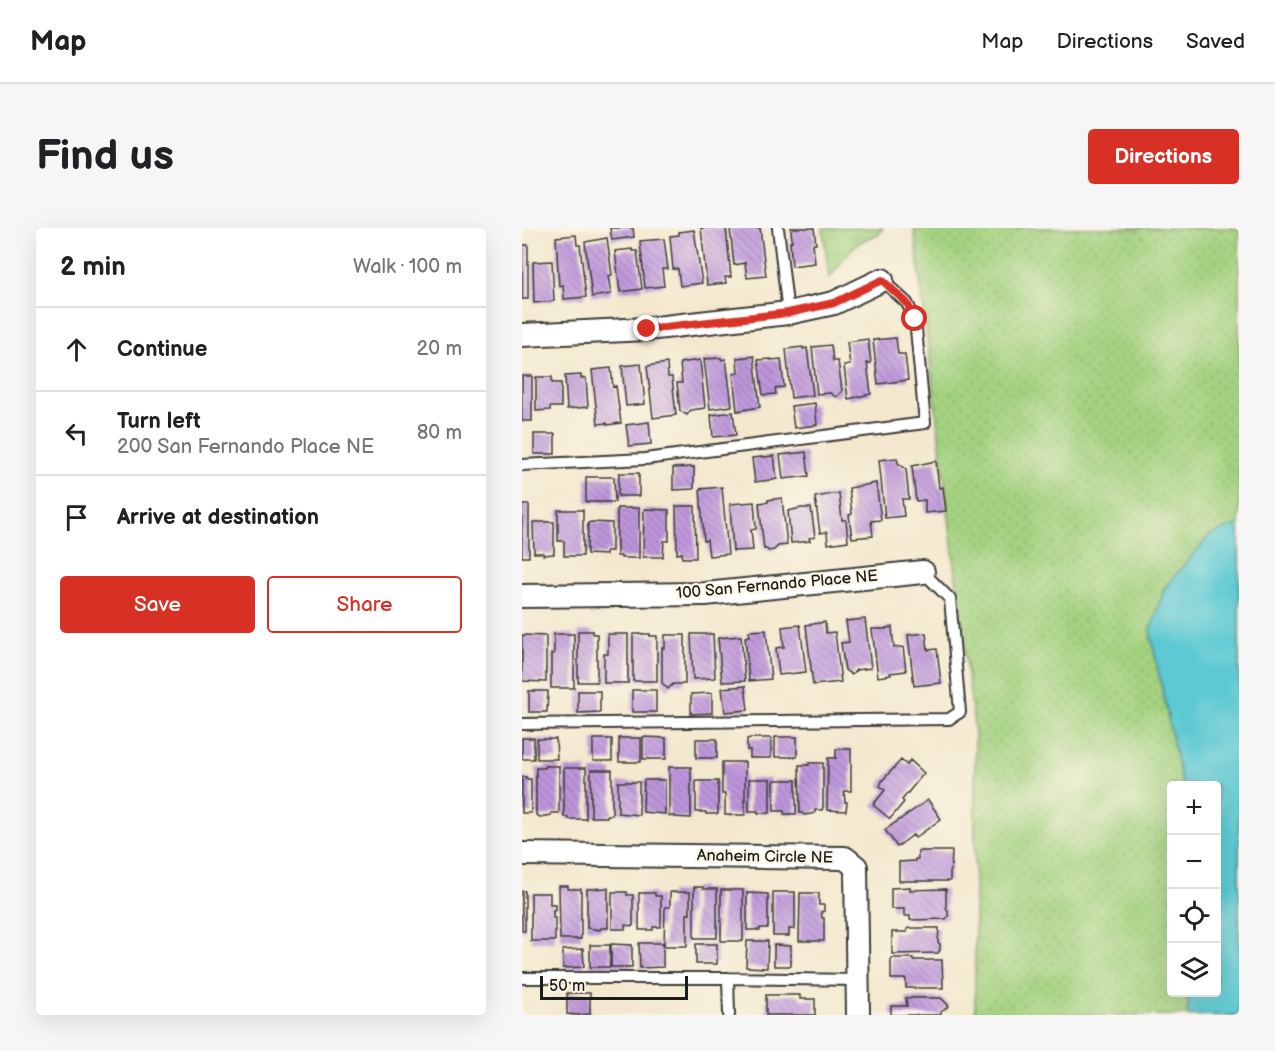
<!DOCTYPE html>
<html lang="en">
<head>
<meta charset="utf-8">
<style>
	:root { --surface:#fff; --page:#f6f6f6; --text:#202124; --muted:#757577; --line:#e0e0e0; --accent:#d93025 }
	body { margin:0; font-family:"Balsamiq Sans",sans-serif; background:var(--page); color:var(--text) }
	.controls { position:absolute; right:18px; bottom:18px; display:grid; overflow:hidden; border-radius:6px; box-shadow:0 6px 24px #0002 }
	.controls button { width:54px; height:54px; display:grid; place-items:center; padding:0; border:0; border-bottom:2px solid var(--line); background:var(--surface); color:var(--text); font:30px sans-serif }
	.scale { position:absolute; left:18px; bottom:15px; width:148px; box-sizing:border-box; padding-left:6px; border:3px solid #1c1c1c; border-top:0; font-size:16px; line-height:21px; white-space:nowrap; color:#1c1c1c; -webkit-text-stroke:4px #fcf5e5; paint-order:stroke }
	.stop { position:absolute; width:18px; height:18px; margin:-14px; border:4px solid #d93025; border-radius:50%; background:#fff }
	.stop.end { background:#d93025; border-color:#fff; box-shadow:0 2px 6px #0008 }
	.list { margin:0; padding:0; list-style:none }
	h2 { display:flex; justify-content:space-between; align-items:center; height:78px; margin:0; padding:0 24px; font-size:26px }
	h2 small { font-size:20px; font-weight:400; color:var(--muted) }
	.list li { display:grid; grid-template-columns:39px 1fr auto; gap:18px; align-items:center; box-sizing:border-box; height:84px; padding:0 24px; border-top:2px solid var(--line) }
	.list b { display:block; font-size:22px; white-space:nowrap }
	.list p { margin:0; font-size:20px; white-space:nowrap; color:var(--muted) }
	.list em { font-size:20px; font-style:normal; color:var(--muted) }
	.actions { display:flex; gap:12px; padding:18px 24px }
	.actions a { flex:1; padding:14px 0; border:2px solid var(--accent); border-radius:6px; text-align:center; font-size:21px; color:var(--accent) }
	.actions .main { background:var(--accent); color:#fff }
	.icon { flex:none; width:33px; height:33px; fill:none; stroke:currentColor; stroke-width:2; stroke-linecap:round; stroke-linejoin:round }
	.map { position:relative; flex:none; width:717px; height:787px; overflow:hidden; border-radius:6px }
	header { display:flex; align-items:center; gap:36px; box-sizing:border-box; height:84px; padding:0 30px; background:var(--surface); border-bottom:2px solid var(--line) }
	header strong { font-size:28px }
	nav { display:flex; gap:33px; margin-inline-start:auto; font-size:21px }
	.intro { display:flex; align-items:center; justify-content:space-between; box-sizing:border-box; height:144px; padding:0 36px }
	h1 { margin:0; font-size:42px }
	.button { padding:15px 27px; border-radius:6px; background:var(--accent); color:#fff; font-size:21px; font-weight:700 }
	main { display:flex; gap:36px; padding:0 36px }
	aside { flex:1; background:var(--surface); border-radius:6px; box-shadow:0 6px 24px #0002 }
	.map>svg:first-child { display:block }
	.grass { fill:url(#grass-dots); stroke:#60764e; stroke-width:1.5; fill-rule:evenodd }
	.park { fill:url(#park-tufts); stroke:#60764e; stroke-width:1.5 }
	.water { fill:#5cc9d3; stroke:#3c7278; stroke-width:1.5 }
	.building { fill:url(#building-back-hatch) }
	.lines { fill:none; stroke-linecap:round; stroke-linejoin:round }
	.service-casing { stroke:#3c3b37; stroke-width:14 }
	.minor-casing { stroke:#3c3b37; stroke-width:26 }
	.service { stroke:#fff; stroke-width:10 }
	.minor { stroke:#fff; stroke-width:22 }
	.route { stroke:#d93025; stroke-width:8 }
	.labels { text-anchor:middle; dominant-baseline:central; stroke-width:4.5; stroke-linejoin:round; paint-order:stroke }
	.street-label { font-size:16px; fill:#1c1c1c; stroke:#fcf5e5 }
</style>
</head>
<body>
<header>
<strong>Map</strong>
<nav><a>Map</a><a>Directions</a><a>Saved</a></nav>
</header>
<div class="intro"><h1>Find us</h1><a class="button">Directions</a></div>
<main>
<aside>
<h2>2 min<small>Walk · 100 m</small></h2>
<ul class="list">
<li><svg class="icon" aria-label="ahead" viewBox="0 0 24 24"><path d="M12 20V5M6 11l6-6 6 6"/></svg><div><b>Continue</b></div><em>20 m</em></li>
<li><svg class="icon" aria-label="left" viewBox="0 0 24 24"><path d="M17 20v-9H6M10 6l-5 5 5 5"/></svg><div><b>Turn left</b><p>200 San Fernando Place NE</p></div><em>80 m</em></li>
<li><svg class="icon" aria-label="arrive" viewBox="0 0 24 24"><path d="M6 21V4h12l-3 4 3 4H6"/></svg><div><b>Arrive at destination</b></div></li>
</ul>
<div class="actions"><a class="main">Save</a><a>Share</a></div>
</aside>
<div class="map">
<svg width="717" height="787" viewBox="0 0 717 787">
	<defs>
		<pattern id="grass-dots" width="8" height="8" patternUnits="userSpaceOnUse" patternTransform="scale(1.5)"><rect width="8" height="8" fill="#a3d17f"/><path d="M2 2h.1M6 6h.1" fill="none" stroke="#8cb36d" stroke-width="1.8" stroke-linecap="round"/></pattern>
		<pattern id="park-tufts" width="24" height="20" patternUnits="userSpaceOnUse" patternTransform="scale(1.5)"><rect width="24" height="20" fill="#a3d17f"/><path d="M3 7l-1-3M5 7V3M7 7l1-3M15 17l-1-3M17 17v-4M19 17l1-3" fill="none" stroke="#8cb36d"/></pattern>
		<pattern id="building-back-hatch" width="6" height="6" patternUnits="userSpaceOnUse" patternTransform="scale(1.5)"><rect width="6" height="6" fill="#be96dd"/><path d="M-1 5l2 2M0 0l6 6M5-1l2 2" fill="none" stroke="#9a7ab2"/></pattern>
	</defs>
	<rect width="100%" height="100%" fill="#fcf5e5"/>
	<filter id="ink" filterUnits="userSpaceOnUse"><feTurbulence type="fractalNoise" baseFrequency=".0167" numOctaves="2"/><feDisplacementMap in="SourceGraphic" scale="12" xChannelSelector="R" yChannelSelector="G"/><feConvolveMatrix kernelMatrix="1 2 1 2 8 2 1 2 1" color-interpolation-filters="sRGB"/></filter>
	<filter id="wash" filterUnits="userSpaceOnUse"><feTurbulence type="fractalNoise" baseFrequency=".008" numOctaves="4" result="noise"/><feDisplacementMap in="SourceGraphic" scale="24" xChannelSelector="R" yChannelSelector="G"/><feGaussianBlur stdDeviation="1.35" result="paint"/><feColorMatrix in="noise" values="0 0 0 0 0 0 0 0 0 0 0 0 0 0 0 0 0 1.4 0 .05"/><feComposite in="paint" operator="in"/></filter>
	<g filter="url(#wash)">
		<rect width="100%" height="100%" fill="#f3e8ce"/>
		<path class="grass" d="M392,0h325v787h-264v-281zM650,558h44v206h-44z"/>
		<path class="park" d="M301,0h60l-5,7c-28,6 -32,24 -49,43z"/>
		<path class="water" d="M717,296v491h-51v-22l28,-1v-206l-34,-1 -32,-154 15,-44 45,-52z"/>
		<g id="blocks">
			<path class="building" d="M88,0h23l1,9 -22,3z
				M179,0h25l5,49h-6l1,6 -19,2z
				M208,0h30l6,48 -19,2 -2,-15 -11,2z
				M269,0h23l2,16h-3l2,19 -23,3 -2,-24 2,-1z
				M172,2l8,53 -22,3 -2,-17h-5l-3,-33 9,-1v-3z
				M54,7l1,10h3l6,52 -22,2 -1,-14 -4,1 -3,-49z
				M85,10l5,37 -4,1 3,18 -19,3 -7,-55z
				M142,11l4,30h-6l2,17 -19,2 -5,-47z
				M0,17h6v54h-6z
				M110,21v2h5l5,38 -22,3 -5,-41z
				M30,33l2,40 -20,2 -1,-41z
				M374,110l2,16h7l3,26 -30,4 -5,-44z
				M346,111l3,24h-4l4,31 -23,5 -4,-33 6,-1 -3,-23z
				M309,117l2,16h5l4,30 -6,6 -6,-4 -13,1 -5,-47z
				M281,119v2l4,-1 6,47 -22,3 -5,-49z
				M232,128l6,51 -23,4 -4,-37 5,-1 -1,-15z
				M199,130l1,2 4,-1 6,47 -22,3 -6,-50z
				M249,131v1l10,-1 3,28 -9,1 1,6 -13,1 -5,-35z
				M178,132l5,48 -14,2 -4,5 -7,-4 -3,-28h5l-2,-20z
				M145,135l1,14h4l4,38 -23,3 -6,-52z
				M119,136l4,40 -19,2 -4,-40z
				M89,140l2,19 3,-1 5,37 -14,2v-2l-9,1 -6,-54z
				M59,147v3h5l2,29 -21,2 -2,-33z
				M0,148h10v45h-10z
				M14,149h16v6h9v24h-11v3l-14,1z
				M293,175l2,22 -23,3 -3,-22z
				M211,184l3,23 -23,2 -2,-22z
				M127,194l2,22 -22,2 -3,-21z
				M12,206h21v20h-21z
				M284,224l3,24 -26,3 -3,-24z
				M252,228l3,23 -22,3 -3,-24z
				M375,230l1,5 8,6 3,30h-7l2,17 -19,2 -6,-58z
				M414,233l3,27 4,-1 3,24 -21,2v-13l-9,1 -4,-35z
				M172,239v22l-21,1v-22z
				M97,245h20v23h-21z
				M64,249h28l1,25h-29z
				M354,255l5,37 -10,1 2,15 -21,2 -3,-23 3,-1 -3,-26z
				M200,259l6,67 -19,2 -2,-16 -3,1 -4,-52z
				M317,265l3,27h4l2,21 -20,3 -1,-12 -7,1 -5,-36z
				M260,270l5,47 -9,1 -4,4 -6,1 -1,-2h-3l-5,-46 9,-1v-2z
				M232,274l2,27 -5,1 2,20 -20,1 -3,-47z
				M0,277h7v52h-7z
				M154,278h19l1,52h-14v-5l-5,1z
				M95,280h22v50h-18v-2h-4z
				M279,280h10l4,29 -6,1 1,3 -19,2 -3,-32z
				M122,281l25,1v31h-5l-1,16h-20z
				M36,282h25v46h-19v-15h-6z
				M11,294h21v32l-11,1v-2h-9z
				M69,294l21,1v28h-6v4l-19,-1 1,-31z
				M343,391l6,49 -15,2 -4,5 -7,-5 -4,-27 8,-1 -3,-21z
				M303,394l1,11 9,-1 6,50 -28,3 -7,-60z
				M278,397l6,47 -27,3 -3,-27 8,-1 -2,-20z
				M370,399l2,21 9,-1 3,24 -16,2 1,2 -13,2 -6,-48h14v-1z
				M244,402l5,49 -22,2 -4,-44 5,-1 -1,-5z
				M56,403h15v3h4v48h-19z
				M404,405l2,17 9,-1 4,34 -27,3 -6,-51z
				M32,406h20v54h-23v-34h3z
				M86,406h20v49h-24v-29h4z
				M111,406h17v2h7v45h-24z
				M169,406h22l2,44 -22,1z
				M0,407l24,1v46l-24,-1z
				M143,407h20v49h-12l-5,5 -6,-6v-35h3z
				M219,408l4,45 -23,1 -4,-44z
				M223,458l3,24 -23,2 -3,-24z
				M110,462h24v22h-24z
				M7,463h19l-1,21h-18z
				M56,463h22v21l-22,1z
				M190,465v20l-21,1v-20z
				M121,509l23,1v21h-23z
				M253,509h22v20h-22z
				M0,510h12v21h-12z
				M97,510h22v24h-22z
				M228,510h21v20h-21v-8h-3v-11z
				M15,511h19l1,20h-20z
				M71,511h19v22h-19z
				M174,511h21v19h-21z
				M314,521h15v42h-7l1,11h2l-1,9 -19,-1 1,-52h8z
				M379,532l6,5 3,-5 14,13 -22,27 2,2 -14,17 -17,-14 12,-15 -5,-4 2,-5z
				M200,534h23v53h-20v-21h-3z
				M287,535h14v44l-1,3h-7v3l-4,1 -7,1 -2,-2h-2l-1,-48h10z
				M23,538h14v47h-8v2l-11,2 -4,-2v-47h9z
				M147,539h22v51l-17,-1v-1h-5z
				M42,540h22v51h-18v-2h-4z
				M69,542h21v45h-5v2h-16z
				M0,549h4v2h5v34h-9z
				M227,551h21v34h-12v-2h-9z
				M122,552h21v34l-22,-2z
				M252,552h22v34h-12v-3h-10z
				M174,553h22v33h-12v-2h-10z
				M96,554h21v33l-21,-2z
				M406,572l13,19 -26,19 -2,-3 -16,12 -12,-17z
				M396,623h34l-1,20h-1v10h-51v-19l16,-1v-2h3z
				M37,658h9v3h13v50h-21z
				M172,659h9v2h14v49h-23z
				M388,659v3l36,-1v19l2,2v6l-2,3 -36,1v-4h-6v-7h-13v-21z
				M86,660v40h-7l-1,2 -13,-2v-39z
				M199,662h22v51h-22z
				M0,663h3v40h-3z
				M90,664h15v3h6v31l-8,-1v4h-13z
				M148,664h20v22h-3v32h-23l1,-39h5z
				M251,664h22v37h-6v7h-16z
				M9,665h19v11h5v6h-2v8h2v23h-24z
				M117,665h16v3h6v31h-8v3h-14z
				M225,665l21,1v34h-8v2h-13z
				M278,665h19v12h5v6l-3,1 1,6h2v23h-25z
				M387,700h30l-1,15 2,1v6l-2,3 -46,1v-22h15v-3z
				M225,713h21l-1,27 -21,-1z
				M117,715h24v24l-23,1z
				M89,716l21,1v22h-21z
				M174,716h21v20h-21z
				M68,717h20v22h-20z
				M252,717l17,1v20h-17z
				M61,721l1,18 -21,1v-18z
				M369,730h22v2h29l1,28h-37v-9h-15z
				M45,765h23v21l-13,1 -10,-1z
				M244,767h34v4h15v16h-49z
				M384,770h35l8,8 -8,6v3h-50v-9h16z"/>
		</g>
	</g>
	<g filter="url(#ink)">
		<use href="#blocks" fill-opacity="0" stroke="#3c3b37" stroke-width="1.5"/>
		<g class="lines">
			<g class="service-casing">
				<path id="service" d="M256,0l10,85
					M0,237l123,-6 280,-36 -10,-104 -8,-16 -25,-23
					M0,496l427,-5 11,-7 -10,-113 -27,-27
					M0,750h206l130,2
					M206,750l1,37"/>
			</g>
			<g class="minor-casing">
				<path id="minor" d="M0,107l125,-6 141,-16 46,-10 48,-23
					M0,368l183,-2 218,-22
					M0,626l323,4 11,9 2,148"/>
			</g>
			<use href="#service" class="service"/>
			<use href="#minor" class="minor"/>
		</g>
	</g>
	<g class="lines" filter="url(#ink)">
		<path class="route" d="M125,101l141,-16 46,-10 48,-23 25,23 8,16"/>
	</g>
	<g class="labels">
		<g class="street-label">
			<text transform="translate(255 357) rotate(-5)">100 San Fernando Place NE</text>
			<text transform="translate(243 629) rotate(1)">Anaheim Circle NE</text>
		</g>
	</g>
</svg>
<div class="controls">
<button>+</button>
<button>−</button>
<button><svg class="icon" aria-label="locate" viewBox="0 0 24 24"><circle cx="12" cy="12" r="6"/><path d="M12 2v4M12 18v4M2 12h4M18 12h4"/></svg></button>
<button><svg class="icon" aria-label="layers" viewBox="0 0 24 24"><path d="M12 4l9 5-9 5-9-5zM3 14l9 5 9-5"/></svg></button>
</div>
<div class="scale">50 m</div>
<div class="stop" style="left:393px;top:91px"></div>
<div class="stop end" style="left:125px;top:101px"></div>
</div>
</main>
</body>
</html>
